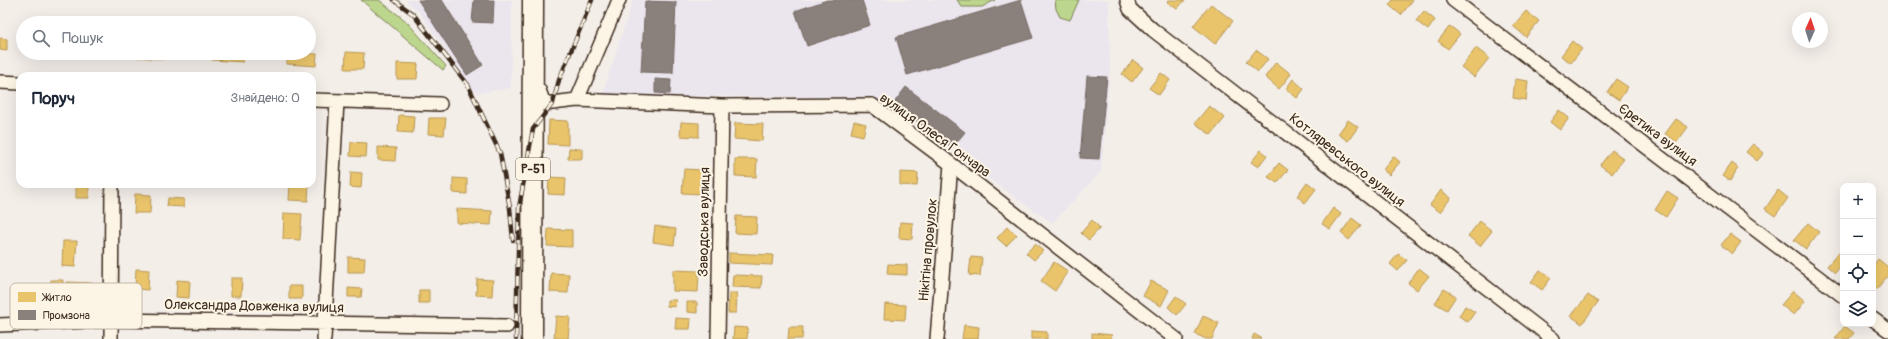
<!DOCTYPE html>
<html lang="uk">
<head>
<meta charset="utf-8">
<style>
	:root { --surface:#fff; --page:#f6f6f7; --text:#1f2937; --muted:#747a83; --line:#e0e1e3 }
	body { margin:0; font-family:Pangolin,sans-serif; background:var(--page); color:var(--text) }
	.controls { position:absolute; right:12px; bottom:12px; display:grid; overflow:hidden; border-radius:8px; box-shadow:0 4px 16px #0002 }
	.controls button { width:36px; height:36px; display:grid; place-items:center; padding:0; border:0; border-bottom:1px solid var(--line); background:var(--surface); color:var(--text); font:20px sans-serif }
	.compass { position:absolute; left:1792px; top:12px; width:36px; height:36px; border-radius:50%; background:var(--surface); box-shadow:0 4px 16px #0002; rotate:3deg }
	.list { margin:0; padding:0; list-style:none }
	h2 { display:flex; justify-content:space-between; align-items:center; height:52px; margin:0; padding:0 16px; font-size:17px }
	h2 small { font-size:13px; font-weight:400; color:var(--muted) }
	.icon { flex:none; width:22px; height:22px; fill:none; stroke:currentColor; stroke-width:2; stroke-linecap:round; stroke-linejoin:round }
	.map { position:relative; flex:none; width:1888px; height:339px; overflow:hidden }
	.search { position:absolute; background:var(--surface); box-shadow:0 4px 16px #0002; left:16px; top:16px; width:300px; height:44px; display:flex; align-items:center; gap:10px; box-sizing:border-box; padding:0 14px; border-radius:22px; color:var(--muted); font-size:15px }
	.panel { position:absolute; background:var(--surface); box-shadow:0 4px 16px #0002; left:16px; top:72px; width:300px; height:116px; border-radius:12px }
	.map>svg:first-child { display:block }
	.built { fill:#ebe5ee }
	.green { fill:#bdd68d; stroke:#7c8056 }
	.homes { fill:#e9c46a; stroke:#b59653 }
	.industry { fill:#8a817c; stroke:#726760 }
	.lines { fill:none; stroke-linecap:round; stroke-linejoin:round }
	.street-casing { stroke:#3b2a1e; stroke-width:16 }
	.primary-casing { stroke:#3b2a1e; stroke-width:23 }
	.street { stroke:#fcf5e5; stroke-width:13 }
	.primary { stroke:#fcf5e5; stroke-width:20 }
	.rail-casing { stroke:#3b2a1e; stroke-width:4.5 }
	.rail { stroke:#fcf5e5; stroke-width:3; stroke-dasharray:9; stroke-linecap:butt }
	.labels { text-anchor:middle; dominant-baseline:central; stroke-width:4; stroke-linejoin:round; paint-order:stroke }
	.shield { fill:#fcf5e5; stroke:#75675a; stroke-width:1 }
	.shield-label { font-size:13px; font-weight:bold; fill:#3b2a1e }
	.street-label { font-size:14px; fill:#3b2a1e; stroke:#fcf5e5 }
	.key { fill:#fcf5e5; stroke:#c2b8a9; stroke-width:1 }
	.key-label { font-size:11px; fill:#3b2a1e }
</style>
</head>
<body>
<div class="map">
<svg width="1888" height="339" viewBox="0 0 1888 339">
	<rect width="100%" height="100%" fill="#f4eee9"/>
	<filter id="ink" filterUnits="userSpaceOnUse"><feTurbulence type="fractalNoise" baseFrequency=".025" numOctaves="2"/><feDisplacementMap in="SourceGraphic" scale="8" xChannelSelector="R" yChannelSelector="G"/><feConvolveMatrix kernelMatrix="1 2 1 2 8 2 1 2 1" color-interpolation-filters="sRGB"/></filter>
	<g filter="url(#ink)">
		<path class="built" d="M405,0h107l-1,88 -35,5 -57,-81z
			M633,0h476l1,68 -9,104 -49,51 -180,-126 -270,-1z"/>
		<path class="green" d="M361,0h18l27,21 40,45 -3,4z
			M957,0h38l-13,7h-20z
			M1055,0h24l-9,20 -10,-3 -4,-8z"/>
		<path class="homes" d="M1169,0h16l-8,9 -10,-7z
			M1393,0h20l-12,15 -12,-10z
			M1211,4l22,17 -18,23 -22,-18z
			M1424,11l11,9 -7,10 -12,-9z
			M1526,11l13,10 -13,16 -13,-11z
			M1450,26l10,8 -12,15 -10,-8z
			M0,38l7,1v12l-7,-1z
			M1572,41l10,8 -11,14 -10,-7z
			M1476,48l13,10 -15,19 -13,-10z
			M1256,50l12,9 -10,13 -12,-10z
			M346,52l18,1 -1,16h-18z
			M60,53h27v2z
			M137,53h28v6l-29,-2z
			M212,53h32l-1,9 -31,-2z
			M287,53l30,1 -1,12 -29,-2z
			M1133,60l10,8 -11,14 -10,-8z
			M1276,62l15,12 -12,15 -14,-12z
			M397,63l21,1 -1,15h-20z
			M1161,73l9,7 -11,15 -10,-7z
			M1293,79l11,10 -7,9 -11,-9z
			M1515,79l13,2 -2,19 -13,-2z
			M1616,79l12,8 -9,13 -12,-8z
			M1209,106l16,12 -14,17 -16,-12z
			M1559,110l10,8 -9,12 -10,-8z
			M399,115l15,1 -1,17 -15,-1z
			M429,118h17l-2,17 -16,-1z
			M1676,119l12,8 -11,15 -12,-8z
			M549,120l19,1v24l-20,-1z
			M1348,120l10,7 -10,14 -10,-7z
			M854,121l12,3 -3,12 -12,-3z
			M681,122l18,1v14l-19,-1z
			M735,123l28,1 -1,17 -28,-2z
			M351,142l16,1 -1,14 -16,-1z
			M1753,144l11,9 -7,8 -11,-9z
			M378,147l18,1 -1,13 -17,-1z
			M569,148l13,1v10h-14z
			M1261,150l6,5 -9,12 -7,-5z
			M1612,150l12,9 -12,15 -12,-9z
			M1393,156l7,6 -11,13 -6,-5z
			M735,159h22l-1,18 -21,-1z
			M1279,163l9,7 -11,13 -9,-6z
			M1732,163l6,5 -8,13 -7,-5z
			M684,169l19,1 -1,24 -20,-1z
			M351,172l11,1 -1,15 -11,-1z
			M900,172l18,1 -1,13 -17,-1z
			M549,177l17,1 -1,17 -17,-1z
			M453,178l14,1v15l-14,-1z
			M1307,182l9,7 -11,14 -8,-7z
			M76,184h13v14h-13z
			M290,184h19l-1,17 -19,-1z
			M1441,190l10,8 -11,14 -10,-7z
			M1778,190l10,8 -13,18 -10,-7z
			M1667,191l11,7 -12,19 -11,-7z
			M135,194l16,1 -1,18h-16z
			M168,198l16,1v8l-17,-1z
			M1333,208l8,6 -11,15 -8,-5z
			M457,209l35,2 -1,14 -34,-2z
			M284,213l18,1 -2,26 -17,-1z
			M736,216l21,1 -1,17 -21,-1z
			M1352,218l9,7 -12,15 -8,-7z
			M1092,220l8,8 -11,12 -8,-7z
			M1480,221l12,10 -12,15 -12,-10z
			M900,222l13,1 -1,16 -13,-1z
			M1808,223l11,9 -13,17 -12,-9z
			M655,226l21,3 -2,16 -21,-3z
			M1007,227l10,8 -11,11 -9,-8z
			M548,229l24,1v17l-25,-1z
			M1730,234l11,8 -9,12 -11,-9z
			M63,241h14l-2,26 -13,-1z
			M1035,244l8,7 -9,9 -8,-7z
			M1840,251l3,3v9l-8,10 -8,-7z
			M729,253l44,2 -1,10 -43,-2z
			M1398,254l9,6 -9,11 -8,-7z
			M348,257l17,1 -1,14h-16z
			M971,257l11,1 -2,18 -11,-1z
			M1878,259l10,8v8l-12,15 -3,-3v-21z
			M1054,262l14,9 -13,20 -14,-10z
			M888,264l19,1v10l-20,-1z
			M1419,268l10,8 -12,14 -9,-7z
			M136,269l13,1 -1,20 -13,-1z
			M673,270l26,1 -1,21 -25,-1z
			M1540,270l11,8 -9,12 -11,-8z
			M551,273l18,1 -1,19 -18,-1z
			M733,275l29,1 -1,12 -29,-1z
			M231,278h11l-1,18h-10z
			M477,279l16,1 -1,16 -16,-1z
			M51,280h12l-1,19 -12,-1z
			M177,280l13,1 -1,17 -13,-1z
			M1151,281l18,9 -8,16 -18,-10z
			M67,282l25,1 -1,11 -25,-2z
			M289,286h13v13h-13z
			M348,288l14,1 -1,8h-13z
			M1444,289l12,7 -9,14 -12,-7z
			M419,290h10v13h-10z
			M1793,291l12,10 -11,14 -13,-10z
			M729,293h8l-1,20h-8z
			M1588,295l10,7 -16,22 -11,-8z
			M1176,296l10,8 -9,11 -9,-8z
			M667,300h9l-1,7 -8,-1z
			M687,302h10v11l-10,-1z
			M885,304l21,1 -1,15 -21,-1z
			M1465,306l10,6 -7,10 -9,-6z
			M556,316l14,1 -2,22 -14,-1z
			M1203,316l16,7 -7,16h-6l-11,-5z
			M676,318l15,1 -1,10h-15z
			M964,325l15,2 -1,12h-16z
			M1845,326l9,7 -5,6h-14z
			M734,327l14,1 -1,11h-14z
			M789,327h14l-1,12h-14z
			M1031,331l16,1v7h-16z
			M1092,333l20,2 -1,4h-19z
			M1254,334l7,4 -1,1h-8z"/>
		<path class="industry" d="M418,0h24l41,65 -16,10z
			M474,0h20l-1,23 -21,-1z
			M827,0h35l8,25 -63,21 -12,-35z
			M1021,0l12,38 -126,37 -11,-38z
			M645,1l31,1 -3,71 -32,-1z
			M1087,76l20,1 -8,82 -19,-1z
			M655,79l16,1 -1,14 -15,-1z
			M906,87l59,45 -13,16 -59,-44z"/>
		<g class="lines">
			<g class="street-casing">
				<path id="street" d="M1127,0l3,9 23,21 400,309
					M1453,0l390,296
					M0,82l20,1
					M539,90l5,14 33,-4 42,-100
					M312,100l128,4
					M577,100l145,6 150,-1 79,59 225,175
					M1873,319l15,11
					M0,325l111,-5 396,6
					M111,339l1,-155
					M324,339l13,-238
					M718,339l4,-233
					M937,339l14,-175"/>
			</g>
			<g class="primary-casing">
				<path id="primary" d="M532,339l1,-339"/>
			</g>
			<use href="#street" class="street"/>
			<use href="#primary" class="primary"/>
			<g class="rail-casing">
				<path id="rail" d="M394,0l19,14 55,71 32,68 10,55 3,32
					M516,339l3,-131 14,-79 20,-26 6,-23 33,-80"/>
			</g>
			<use href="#rail" class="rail"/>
		</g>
	</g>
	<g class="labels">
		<rect class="shield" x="516" y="158" width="34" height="22" rx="3"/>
		<g class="shield-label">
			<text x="533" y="169">Р-51</text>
		</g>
		<g class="street-label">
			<text transform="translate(935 135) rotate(36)">вулиця Олеся Гончара</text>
			<text transform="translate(1658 135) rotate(37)">Єретика вулиця</text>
			<text transform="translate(1347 160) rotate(38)">Котляревського вулиця</text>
			<text transform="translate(704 222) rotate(-89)">Заводська вулиця</text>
			<text transform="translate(928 250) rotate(-85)">Нікітіна провулок</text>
			<text transform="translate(254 306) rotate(1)">Олександра Довженка вулиця</text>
		</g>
	</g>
	<rect x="10" y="283" width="132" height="46" rx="6" class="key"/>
	<rect x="18" y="292" width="18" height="10" fill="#e9c46a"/>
	<rect x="18" y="310" width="18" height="10" fill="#8a817c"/>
	<g class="key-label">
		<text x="43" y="301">Житло</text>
		<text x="43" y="319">Промзона</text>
	</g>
</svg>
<div class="controls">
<button>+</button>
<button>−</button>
<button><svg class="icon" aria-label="locate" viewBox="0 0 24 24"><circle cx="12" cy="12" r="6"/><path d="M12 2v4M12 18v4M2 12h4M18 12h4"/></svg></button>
<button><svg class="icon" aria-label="layers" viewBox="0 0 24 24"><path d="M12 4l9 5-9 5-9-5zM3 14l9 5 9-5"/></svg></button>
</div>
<svg class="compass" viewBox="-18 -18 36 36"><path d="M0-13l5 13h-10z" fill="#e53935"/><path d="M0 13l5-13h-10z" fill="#747a83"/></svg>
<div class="search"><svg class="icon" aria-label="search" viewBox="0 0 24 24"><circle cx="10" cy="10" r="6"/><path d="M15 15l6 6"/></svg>Пошук</div>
<section class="panel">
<h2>Поруч<small>Знайдено: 0</small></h2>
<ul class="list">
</ul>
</section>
</div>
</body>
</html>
